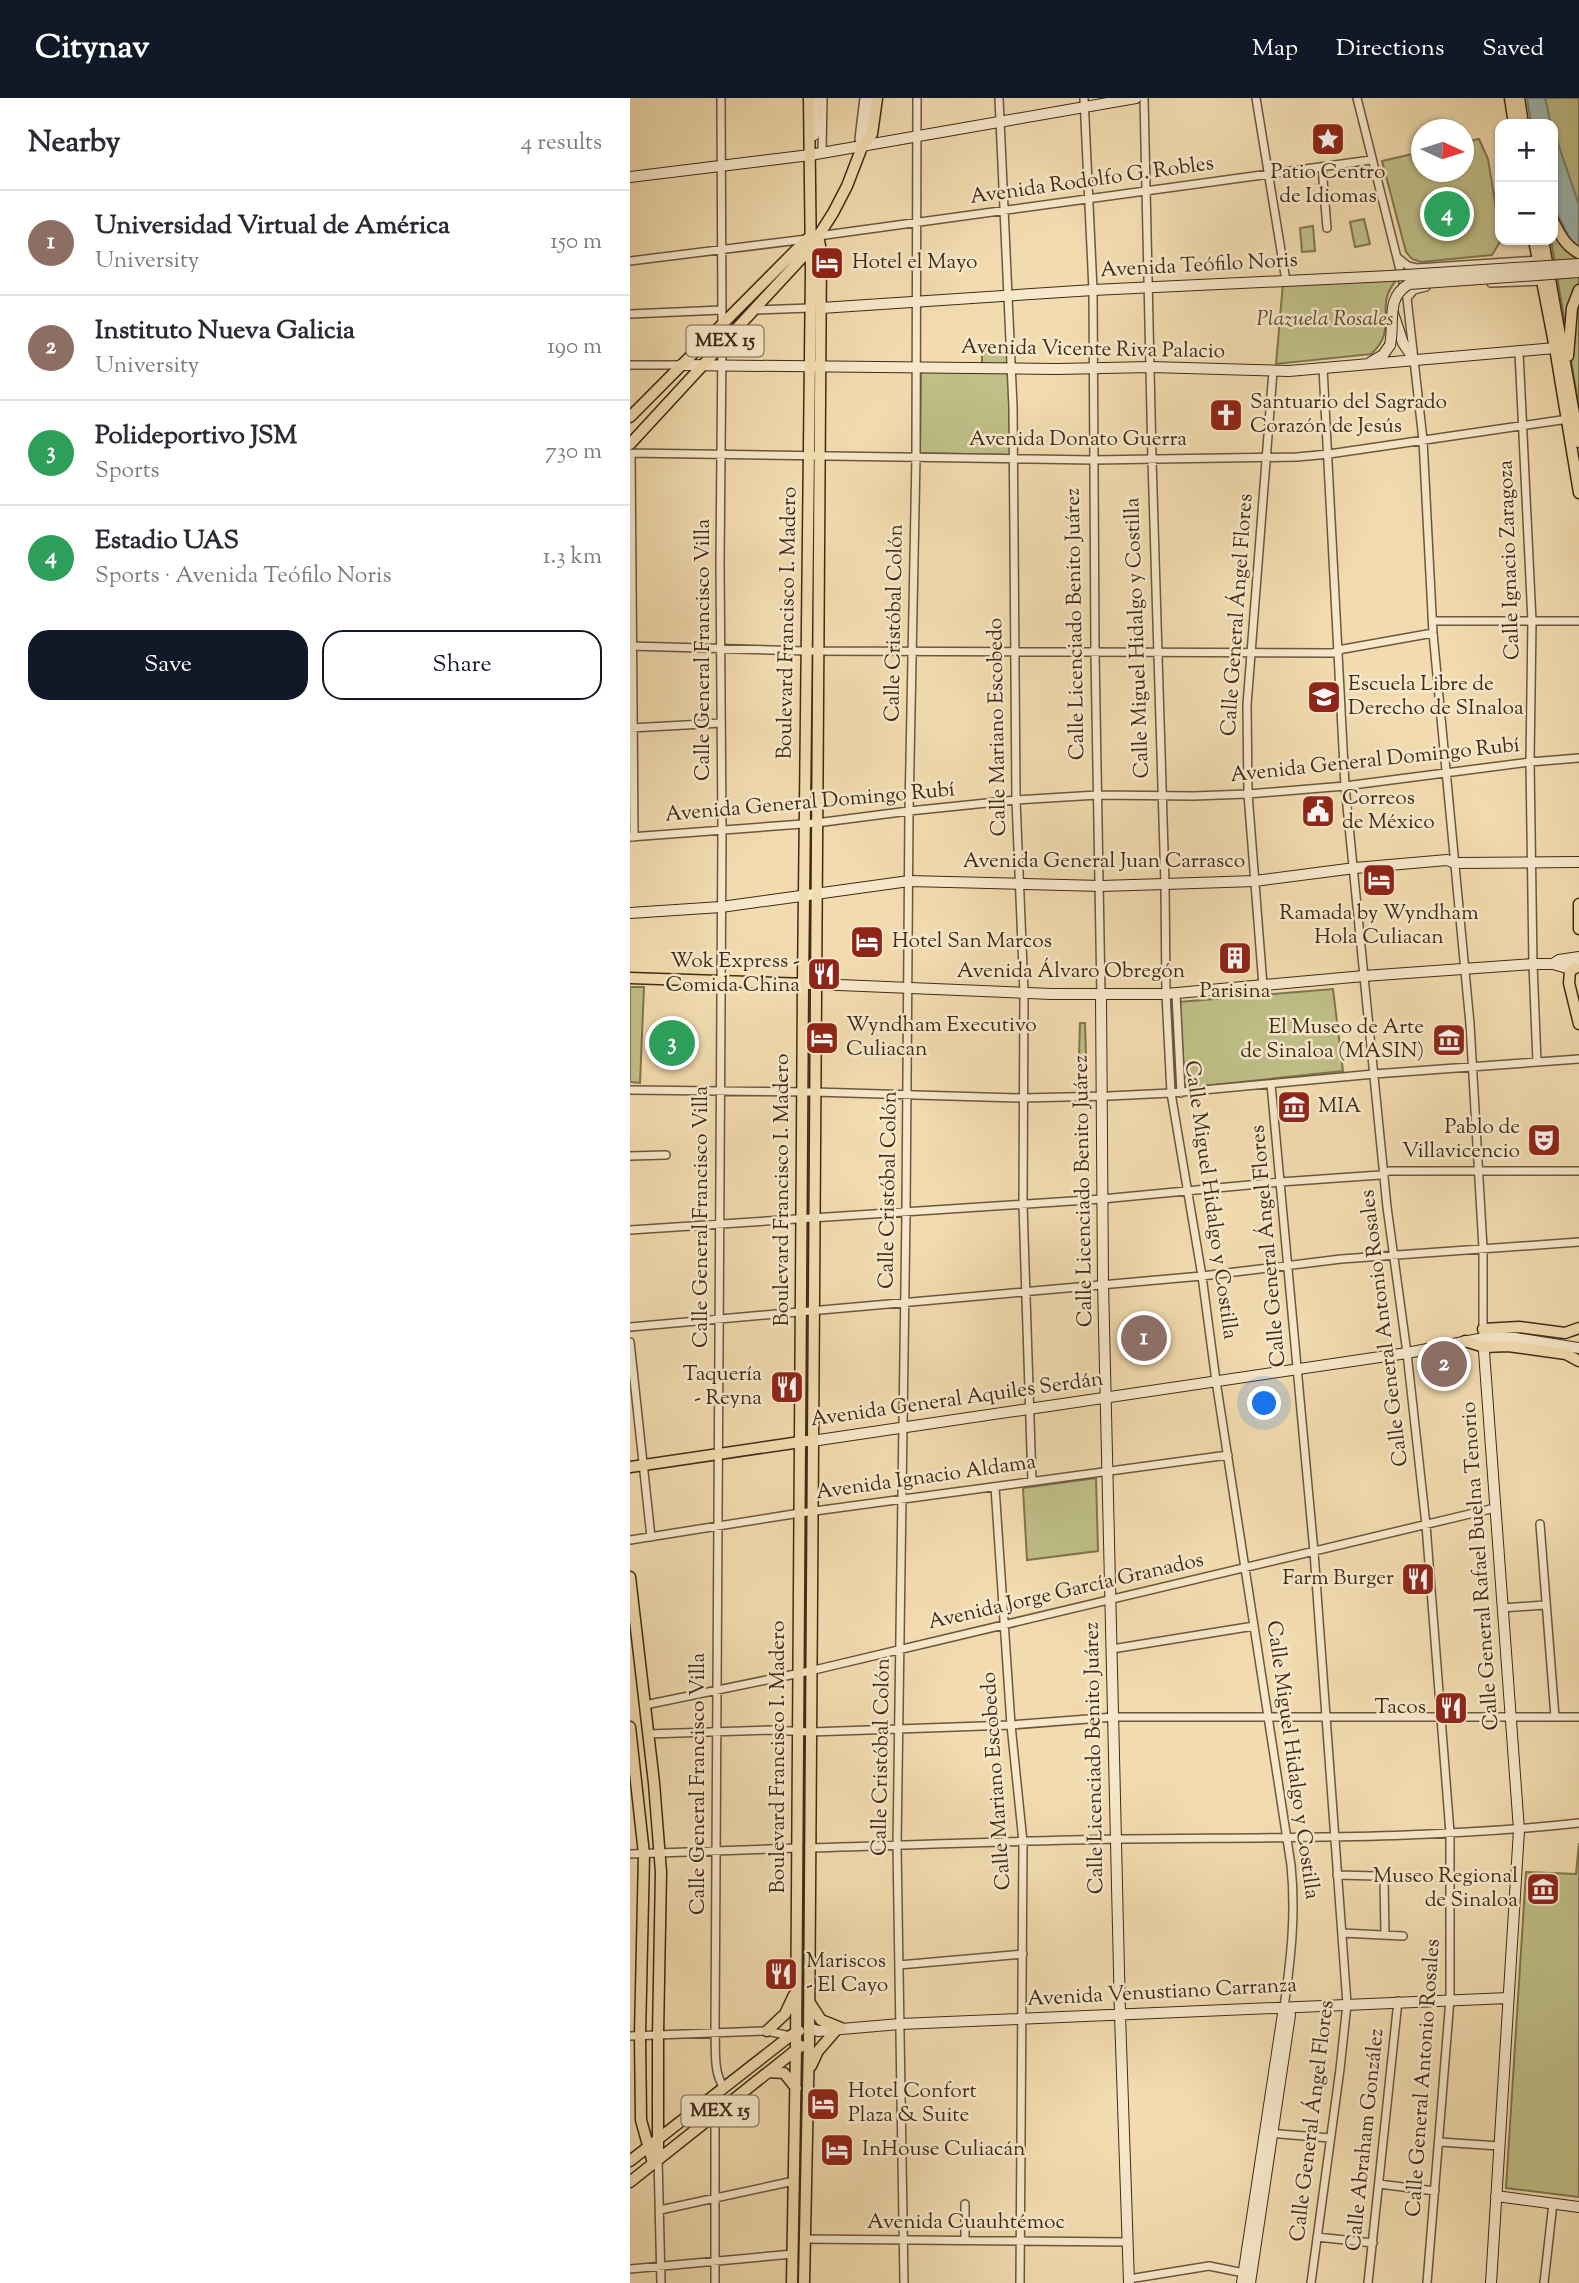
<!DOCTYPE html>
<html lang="en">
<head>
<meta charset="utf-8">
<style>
	:root { --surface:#fff; --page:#f7f7f7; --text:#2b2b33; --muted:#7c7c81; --line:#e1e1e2; --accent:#111827 }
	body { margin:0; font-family:"Sorts Mill Goudy",serif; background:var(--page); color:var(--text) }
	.controls { position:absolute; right:21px; top:21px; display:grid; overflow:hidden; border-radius:14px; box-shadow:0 2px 5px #0004 }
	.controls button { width:63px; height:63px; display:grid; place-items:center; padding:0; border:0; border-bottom:2px solid var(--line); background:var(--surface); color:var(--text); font:35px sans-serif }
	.compass { position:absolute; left:781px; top:21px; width:63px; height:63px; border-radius:50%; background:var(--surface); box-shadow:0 2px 5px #0004; rotate:94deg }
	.you { position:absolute; left:635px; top:1306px; width:24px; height:24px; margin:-18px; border:5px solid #fff; border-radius:50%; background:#1a73e8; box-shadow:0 0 0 10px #1a73e833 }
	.badge { display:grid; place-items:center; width:46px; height:46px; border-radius:50%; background:var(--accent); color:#fff; font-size:23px; font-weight:700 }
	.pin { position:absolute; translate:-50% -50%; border:4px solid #fff; box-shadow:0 2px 7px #0006 }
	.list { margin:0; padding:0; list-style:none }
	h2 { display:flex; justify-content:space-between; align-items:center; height:91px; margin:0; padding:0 28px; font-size:30px }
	h2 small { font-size:23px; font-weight:400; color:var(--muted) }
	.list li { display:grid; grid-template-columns:46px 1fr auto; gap:21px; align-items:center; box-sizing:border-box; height:105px; padding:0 28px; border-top:2px solid var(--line) }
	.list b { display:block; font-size:26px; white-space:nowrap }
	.list p { margin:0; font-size:23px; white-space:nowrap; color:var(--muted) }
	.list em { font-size:23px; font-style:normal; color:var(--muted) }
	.actions { display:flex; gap:14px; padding:21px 28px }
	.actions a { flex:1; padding:16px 0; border:2px solid var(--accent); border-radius:21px; text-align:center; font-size:24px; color:var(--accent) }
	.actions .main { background:var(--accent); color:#fff }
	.map { position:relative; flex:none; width:949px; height:2185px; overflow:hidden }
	header { display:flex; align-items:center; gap:42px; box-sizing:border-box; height:98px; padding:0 35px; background:var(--accent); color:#fff }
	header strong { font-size:33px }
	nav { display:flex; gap:38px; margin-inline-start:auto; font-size:24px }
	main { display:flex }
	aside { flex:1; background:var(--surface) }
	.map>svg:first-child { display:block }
	.green { fill:#bfbf87; stroke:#7f7550; stroke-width:2 }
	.water { fill:#9dbab3; stroke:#778175; stroke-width:2 }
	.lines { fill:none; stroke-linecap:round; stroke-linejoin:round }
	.street-casing { stroke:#6c573e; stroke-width:10 }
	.secondary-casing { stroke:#3f2b18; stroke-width:12 }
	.primary-casing { stroke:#3f2b18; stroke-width:13 }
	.street { stroke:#f7e8cb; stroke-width:7 }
	.secondary { stroke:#f7e8cb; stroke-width:10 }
	.primary { stroke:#f2dcaf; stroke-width:10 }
	.secondary-bridge-casing { stroke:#3f2b18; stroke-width:12; stroke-linecap:butt }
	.secondary-bridge { stroke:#f7e8cb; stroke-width:10 }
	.labels { text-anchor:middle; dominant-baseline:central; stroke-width:5; stroke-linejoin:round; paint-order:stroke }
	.shield { fill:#f7e8cb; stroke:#76644e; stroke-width:2 }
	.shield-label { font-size:19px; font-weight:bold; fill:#3f2b18 }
	.poi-label { font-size:21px; fill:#3f2b18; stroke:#f7e8cb; text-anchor:start }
	.street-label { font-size:21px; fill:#3f2b18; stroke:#f7e8cb }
	.park-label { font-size:21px; font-style:italic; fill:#59492e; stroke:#f7e8cb }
</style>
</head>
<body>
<header>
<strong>Citynav</strong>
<nav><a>Map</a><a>Directions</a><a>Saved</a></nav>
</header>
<main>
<aside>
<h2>Nearby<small>4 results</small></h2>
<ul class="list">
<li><span class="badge" style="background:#8d6e63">1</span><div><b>Universidad Virtual de América</b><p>University</p></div><em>150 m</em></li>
<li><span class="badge" style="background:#8d6e63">2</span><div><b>Instituto Nueva Galicia</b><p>University</p></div><em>190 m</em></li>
<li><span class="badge" style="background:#2e9e5b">3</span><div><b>Polideportivo JSM</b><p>Sports</p></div><em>730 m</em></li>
<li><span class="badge" style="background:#2e9e5b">4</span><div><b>Estadio UAS</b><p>Sports · Avenida Teófilo Noris</p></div><em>1.3 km</em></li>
</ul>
<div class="actions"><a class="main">Save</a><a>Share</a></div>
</aside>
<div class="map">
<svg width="949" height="2185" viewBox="0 0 949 2185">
	<rect width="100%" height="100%" fill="#f2dcaf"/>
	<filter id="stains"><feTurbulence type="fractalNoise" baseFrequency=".00286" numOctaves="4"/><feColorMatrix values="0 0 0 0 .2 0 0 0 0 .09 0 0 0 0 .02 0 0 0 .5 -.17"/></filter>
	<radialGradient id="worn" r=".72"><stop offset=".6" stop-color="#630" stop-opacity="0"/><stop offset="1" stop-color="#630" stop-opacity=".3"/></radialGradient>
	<path class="green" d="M915,0h34v107l-30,-86z
		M849,41l9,20 12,73 1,8 -9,15 -71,7 -9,-3 -6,-7 -24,-91 39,-9 1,20h42v-30z
		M923,107l26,53v150l-28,-168h2z
		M734,121l6,25 -15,3 -5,-25z
		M683,128l2,25 -13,1 -2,-24z
		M764,179l1,5c-21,24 4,48 -24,72l-95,10 7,-81z
		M378,249l1,16 -27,3v-18z
		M379,272l1,85 -90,-2 1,-81z
		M0,889h14l-4,96 -10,-1z
		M703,891l10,82 -158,17 -6,-86z
		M450,925h5l2,66h-9z
		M466,1380l2,73 -71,9 -4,-72z
		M949,1745v354l-73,-9 20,-316 50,2z"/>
	<path class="water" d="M897,0h18l6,26h-20z
		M923,31l26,76v53l-26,-53z"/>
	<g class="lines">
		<g class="street-casing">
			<path id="street" d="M91,0l1,225
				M369,0l14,309 3,393 8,193 -1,212 9,276
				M454,0l9,192 2,363 6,342
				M514,0l8,361 13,425 1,110 5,99 31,183 14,105 75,484c5,49 0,93 -7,142
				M626,0l30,183
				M727,0l50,200 16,142 10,193 37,391 13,224v85
				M232,48l-3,-7 5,-41
				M192,55l1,-55
				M692,69l5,61
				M188,138l553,-76
				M768,160l10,8 9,2 121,-8
				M0,163l177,-22
				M861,185l51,-2
				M777,200l7,-8 12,-3
				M125,212l55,-2
				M0,216l92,-4
				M92,247l-2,217 2,268 -7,1202c1,19 -2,40 9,56
				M889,254l13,269 -2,141 3,202 4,98
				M0,267h51
				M693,270l22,418 42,421 20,146 19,172 24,308v166l-23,284
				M0,355l463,7 204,-3 32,-3 239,-35
				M1,355l3,384
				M803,523h146
				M0,548l177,5 526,2 5,-3 95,-17
				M1,630l90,-5
				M0,739l186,-14 93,-12 107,-11 81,-5 96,1 55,-2 97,-8 185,-24 49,-4
				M633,888l-15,-192 -1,-89 26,-334
				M546,896l5,99
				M641,986l43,468 33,452 -7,65 -29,214
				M0,992l184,2 208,6 87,-2 62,-3 203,-19 205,-15
				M0,1058l36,-1
				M0,1132l472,-31 178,-17 100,-7 9,-4h190
				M0,1229l572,-51 139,-17 238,-17
				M0,1244l21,195
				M365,1389l16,238 12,117 -3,441
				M910,1426l15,193
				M0,1442l170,-27 428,-58
				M872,1510l43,-3
				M482,1551l142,-23
				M15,1607l165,-34 685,-163
				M18,1636l122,-4 40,2 88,-3 113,-4 103,-8h465
				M179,1750c103,-3 205,-7 308,-9 154,-2 309,1 462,-16
				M0,1756l167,-6
				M707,1777l39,1 8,4 1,55
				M712,1835l61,3
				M269,1867l124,-11
				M0,1938l137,-5 23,5
				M83,1998l2,19v168
				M638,2035l62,5
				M810,2044l59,4
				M28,2060l3,125
				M749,2086l56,7
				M30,2112l134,-29
				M687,2139l56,6
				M175,2141l323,3
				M335,2142v-36
				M0,2171l163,-15
				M499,2181l80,-13 35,7
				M274,2185l-7,-437 9,-633 3,-402 7,-354 1,-359
				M738,2185l30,-282
				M914,2185l9,-80"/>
		</g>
		<g class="secondary-casing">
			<path id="secondary" d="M184,37l1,-37
				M233,49l7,-49
				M0,79l180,-22 326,-57
				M191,210l272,-18 297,-14
				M763,215l10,30 12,18
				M741,264l12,-7 7,-10
				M51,267l376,4 94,-2 138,4 266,-23
				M0,815l91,-6 188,-26 192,5 64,-2 90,-3 100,-13 92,-8 8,3 124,-1
				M923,866l6,-4 20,-3
				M185,886l237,10h114l198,-18 169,-12h20l14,4 12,-1
				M471,897l2,288 17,731 9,269
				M853,1240l36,492 -28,453
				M182,1343l595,-88 82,-16 26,1 64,10
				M179,1930l9,3 82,-7 608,-26
				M866,2098l83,11
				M612,2185l42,-276
				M620,2185l40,-268 -6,-8"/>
		</g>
		<g class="primary-casing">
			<path id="primary" d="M880,0l4,26
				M889,0l4,26
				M923,123c7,13 12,25 26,32
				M904,142l21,108 24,145
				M913,142l36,202
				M938,258l4,-48 7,-18
				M0,319l177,-178 8,-2
				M0,346l180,-195 23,-36 14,-27 15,-39 10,-13 5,-36
				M949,806v25
				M945,870l-5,3 -1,12 10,41
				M0,880l179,6
				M853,1231l36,-2 46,6 14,-5
				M835,1243l19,6 24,-1 58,8 13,7
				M0,1369l177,-26
				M0,1479l24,206 7,89 -3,162v124
				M0,1629l14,127 -4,181 1,85 12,43
				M180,1905l11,17 20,8
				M137,1933l18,-17 9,-19
				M181,1968l7,-15 19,-22
				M138,1974l16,1 12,15
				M0,2063l160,-125 9,-5
				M0,2084l171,-136
				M162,2185l4,-234 7,-1065 8,-715 -2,-171
				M174,2185l5,-243 12,-1789 -3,-15"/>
		</g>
		<use href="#street" class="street"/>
		<use href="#secondary" class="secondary"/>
		<use href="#primary" class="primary"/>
		<g class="secondary-bridge-casing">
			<path id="secondary-bridge" d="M760,178l189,-12
				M760,247c5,-23 -5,-47 19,-61l170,-12"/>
		</g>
		<use href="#secondary-bridge" class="secondary-bridge"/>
	</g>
	<defs>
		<g id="sight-square" transform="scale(1.75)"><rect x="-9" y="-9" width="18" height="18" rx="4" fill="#8f2418" stroke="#f7e8cb"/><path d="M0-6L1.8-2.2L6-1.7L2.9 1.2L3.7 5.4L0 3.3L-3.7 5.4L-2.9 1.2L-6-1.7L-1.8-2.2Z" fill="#fff"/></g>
		<g id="hotel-square" transform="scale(1.75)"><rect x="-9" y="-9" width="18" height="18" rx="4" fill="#8f2418" stroke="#f7e8cb"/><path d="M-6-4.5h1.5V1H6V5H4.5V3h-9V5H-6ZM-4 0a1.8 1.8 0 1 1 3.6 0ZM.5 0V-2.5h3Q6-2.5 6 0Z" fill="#fff"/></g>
		<g id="church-square" transform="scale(1.75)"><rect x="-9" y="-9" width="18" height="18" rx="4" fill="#8f2418" stroke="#f7e8cb"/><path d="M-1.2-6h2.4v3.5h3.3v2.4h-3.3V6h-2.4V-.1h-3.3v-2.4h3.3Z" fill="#fff"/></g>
		<g id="university-square" transform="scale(1.75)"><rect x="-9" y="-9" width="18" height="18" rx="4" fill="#8f2418" stroke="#f7e8cb"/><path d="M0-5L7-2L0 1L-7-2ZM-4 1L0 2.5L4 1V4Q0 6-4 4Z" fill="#fff"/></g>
		<g id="civic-square" transform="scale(1.75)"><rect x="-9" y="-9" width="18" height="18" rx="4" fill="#8f2418" stroke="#f7e8cb"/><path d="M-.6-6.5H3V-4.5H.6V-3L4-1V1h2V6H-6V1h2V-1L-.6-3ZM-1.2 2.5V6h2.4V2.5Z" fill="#fff"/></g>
		<g id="building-square" transform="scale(1.75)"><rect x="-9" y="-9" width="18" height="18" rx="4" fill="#8f2418" stroke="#f7e8cb"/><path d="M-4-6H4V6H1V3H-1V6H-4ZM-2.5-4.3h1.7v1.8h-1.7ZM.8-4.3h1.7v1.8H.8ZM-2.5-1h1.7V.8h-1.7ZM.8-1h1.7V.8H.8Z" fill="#fff"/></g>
		<g id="restaurant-square" transform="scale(1.75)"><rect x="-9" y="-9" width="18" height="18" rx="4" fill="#8f2418" stroke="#f7e8cb"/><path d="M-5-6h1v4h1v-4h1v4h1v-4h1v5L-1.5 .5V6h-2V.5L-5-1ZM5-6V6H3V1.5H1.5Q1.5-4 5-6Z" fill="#fff"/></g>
		<g id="museum-square" transform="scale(1.75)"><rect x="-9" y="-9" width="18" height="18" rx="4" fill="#8f2418" stroke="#f7e8cb"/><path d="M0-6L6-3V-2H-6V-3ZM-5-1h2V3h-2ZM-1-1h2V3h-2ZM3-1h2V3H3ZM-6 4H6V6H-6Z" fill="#fff"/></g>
		<g id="theatre-square" transform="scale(1.75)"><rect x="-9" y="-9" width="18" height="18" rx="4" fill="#8f2418" stroke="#f7e8cb"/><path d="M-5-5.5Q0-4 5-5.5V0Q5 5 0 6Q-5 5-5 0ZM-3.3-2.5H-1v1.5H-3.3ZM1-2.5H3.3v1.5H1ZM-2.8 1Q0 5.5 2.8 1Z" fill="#fff"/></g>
	</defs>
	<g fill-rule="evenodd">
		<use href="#sight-square" x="698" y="41"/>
		<use href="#hotel-square" x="197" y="165"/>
		<use href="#church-square" x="596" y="317"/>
		<use href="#university-square" x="694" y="599"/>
		<use href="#civic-square" x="688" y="713"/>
		<use href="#hotel-square" x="749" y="782"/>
		<use href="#hotel-square" x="237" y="844"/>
		<use href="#building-square" x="605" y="860"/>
		<use href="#restaurant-square" x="194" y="876"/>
		<use href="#hotel-square" x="192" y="940"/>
		<use href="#museum-square" x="819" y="942"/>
		<use href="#museum-square" x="664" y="1009"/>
		<use href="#theatre-square" x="914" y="1042"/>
		<use href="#restaurant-square" x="157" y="1289"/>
		<use href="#restaurant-square" x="788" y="1481"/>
		<use href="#restaurant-square" x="821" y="1610"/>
		<use href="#museum-square" x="913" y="1791"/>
		<use href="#restaurant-square" x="151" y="1876"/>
		<use href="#hotel-square" x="193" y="2006"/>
		<use href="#hotel-square" x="207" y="2052"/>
	</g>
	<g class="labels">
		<g class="shield">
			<rect x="56.5" y="227.5" width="77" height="31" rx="5"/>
			<rect x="51.5" y="1997.5" width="77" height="31" rx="5"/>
		</g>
		<g class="shield-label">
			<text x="95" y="243">MEX 15</text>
			<text x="90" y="2013">MEX 15</text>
		</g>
		<g class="poi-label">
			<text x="698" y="75" text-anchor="middle">Patio Centro<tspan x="698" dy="24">de Idiomas</tspan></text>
			<text x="222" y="165">Hotel el Mayo</text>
			<text x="620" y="305">Santuario del Sagrado<tspan x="620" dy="24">Corazón de Jesús</tspan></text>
			<text x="718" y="587">Escuela Libre de<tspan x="718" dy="24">Derecho de SInaloa</tspan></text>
			<text x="712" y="701">Correos<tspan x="712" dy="24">de México</tspan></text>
			<text x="749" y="816" text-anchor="middle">Ramada by Wyndham<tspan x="749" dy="24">Hola Culiacan</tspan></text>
			<text x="262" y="844">Hotel San Marcos</text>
			<text x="170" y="864" text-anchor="end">Wok Express -<tspan x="170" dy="24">Comida China</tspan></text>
			<text x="605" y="894" text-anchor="middle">Parisina</text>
			<text x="216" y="928">Wyndham Executivo<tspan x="216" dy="24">Culiacan</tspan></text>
			<text x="794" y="930" text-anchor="end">El Museo de Arte<tspan x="794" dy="24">de Sinaloa (MASIN)</tspan></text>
			<text x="688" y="1009">MIA</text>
			<text x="890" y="1030" text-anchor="end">Pablo de<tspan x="890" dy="24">Villavicencio</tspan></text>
			<text x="132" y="1277" text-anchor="end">Taquería<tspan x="132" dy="24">- Reyna</tspan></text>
			<text x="764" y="1481" text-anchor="end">Farm Burger</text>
			<text x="796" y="1610" text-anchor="end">Tacos</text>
			<text x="888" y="1779" text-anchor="end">Museo Regional<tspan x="888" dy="24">de Sinaloa</tspan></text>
			<text x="176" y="1864">Mariscos<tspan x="176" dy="24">- El Cayo</tspan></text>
			<text x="218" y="1994">Hotel Confort<tspan x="218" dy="24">Plaza &amp; Suite</tspan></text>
			<text x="232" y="2052">InHouse Culiacán</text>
		</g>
		<g class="street-label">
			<text transform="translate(462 83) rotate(-8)">Avenida Rodolfo G. Robles</text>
			<text transform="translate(569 168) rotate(-3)">Avenida Teófilo Noris</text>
			<text transform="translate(463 252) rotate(1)">Avenida Vicente Riva Palacio</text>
			<text x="448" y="342">Avenida Donato Guerra</text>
			<text transform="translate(880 462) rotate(-92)">Calle Ignacio Zaragoza</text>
			<text transform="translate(608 517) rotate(-86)">Calle General Ángel Flores</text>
			<text transform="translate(158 525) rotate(-89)">Boulevard Francisco I. Madero</text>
			<text transform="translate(265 525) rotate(-89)">Calle Cristóbal Colón</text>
			<text transform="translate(446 526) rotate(-91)">Calle Licenciado Benito Juárez</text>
			<text transform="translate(508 540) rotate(-92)">Calle Miguel Hidalgo y Costilla</text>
			<text transform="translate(74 552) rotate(-90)">Calle General Francisco Villa</text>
			<text transform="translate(368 629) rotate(-91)">Calle Mariano Escobedo</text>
			<text transform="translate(745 663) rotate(-6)">Avenida General Domingo Rubí</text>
			<text transform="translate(180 705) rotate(-5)">Avenida General Domingo Rubí</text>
			<text x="474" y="764">Avenida General Juan Carrasco</text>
			<text x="441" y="874">Avenida Álvaro Obregón</text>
			<text transform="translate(153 1092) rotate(-90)">Boulevard Francisco I. Madero</text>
			<text transform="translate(259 1092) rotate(-89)">Calle Cristóbal Colón</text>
			<text transform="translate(454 1093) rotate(-91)">Calle Licenciado Benito Juárez</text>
			<text transform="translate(580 1102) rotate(82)">Calle Miguel Hidalgo y Costilla</text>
			<text transform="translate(72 1119) rotate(-90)">Calle General Francisco Villa</text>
			<text transform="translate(639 1148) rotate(-95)">Calle General Ángel Flores</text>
			<text transform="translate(755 1230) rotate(-97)">Calle General Antonio Rosales</text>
			<text transform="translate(327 1302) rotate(-8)">Avenida General Aquiles Serdán</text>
			<text transform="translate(296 1380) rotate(-8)">Avenida Ignacio Aldama</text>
			<text transform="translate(851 1468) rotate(-94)">Calle General Rafael Buelna Tenorio</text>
			<text transform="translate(436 1494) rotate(-13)">Avenida Jorge García Granados</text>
			<text transform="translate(149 1659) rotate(-90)">Boulevard Francisco I. Madero</text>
			<text transform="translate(252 1659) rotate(-89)">Calle Cristóbal Colón</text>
			<text transform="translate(465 1660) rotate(-91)">Calle Licenciado Benito Juárez</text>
			<text transform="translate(662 1662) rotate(82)">Calle Miguel Hidalgo y Costilla</text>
			<text transform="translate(367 1683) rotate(-94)">Calle Mariano Escobedo</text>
			<text transform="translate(69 1686) rotate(-90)">Calle General Francisco Villa</text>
			<text transform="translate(532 1895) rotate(-3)">Avenida Venustiano Carranza</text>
			<text transform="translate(794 1980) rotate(-86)">Calle General Antonio Rosales</text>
			<text transform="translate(683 2023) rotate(-83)">Calle General Ángel Flores</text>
			<text transform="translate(736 2042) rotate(-84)">Calle Abraham González</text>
			<text x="336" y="2125">Avenida Cuauhtémoc</text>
		</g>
		<g class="park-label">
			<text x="695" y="222">Plazuela Rosales</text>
		</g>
	</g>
	<rect width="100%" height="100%" filter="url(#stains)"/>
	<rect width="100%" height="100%" fill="url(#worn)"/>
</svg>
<div class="controls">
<button>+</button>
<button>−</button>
</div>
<svg class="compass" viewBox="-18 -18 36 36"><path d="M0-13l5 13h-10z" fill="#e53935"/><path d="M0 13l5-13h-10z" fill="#7c7c81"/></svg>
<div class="you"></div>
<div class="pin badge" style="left:514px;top:1240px;background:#8d6e63">1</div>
<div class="pin badge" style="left:814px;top:1266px;background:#8d6e63">2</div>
<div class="pin badge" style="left:42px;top:945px;background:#2e9e5b">3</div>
<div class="pin badge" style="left:817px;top:116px;background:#2e9e5b">4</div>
</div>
</main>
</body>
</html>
